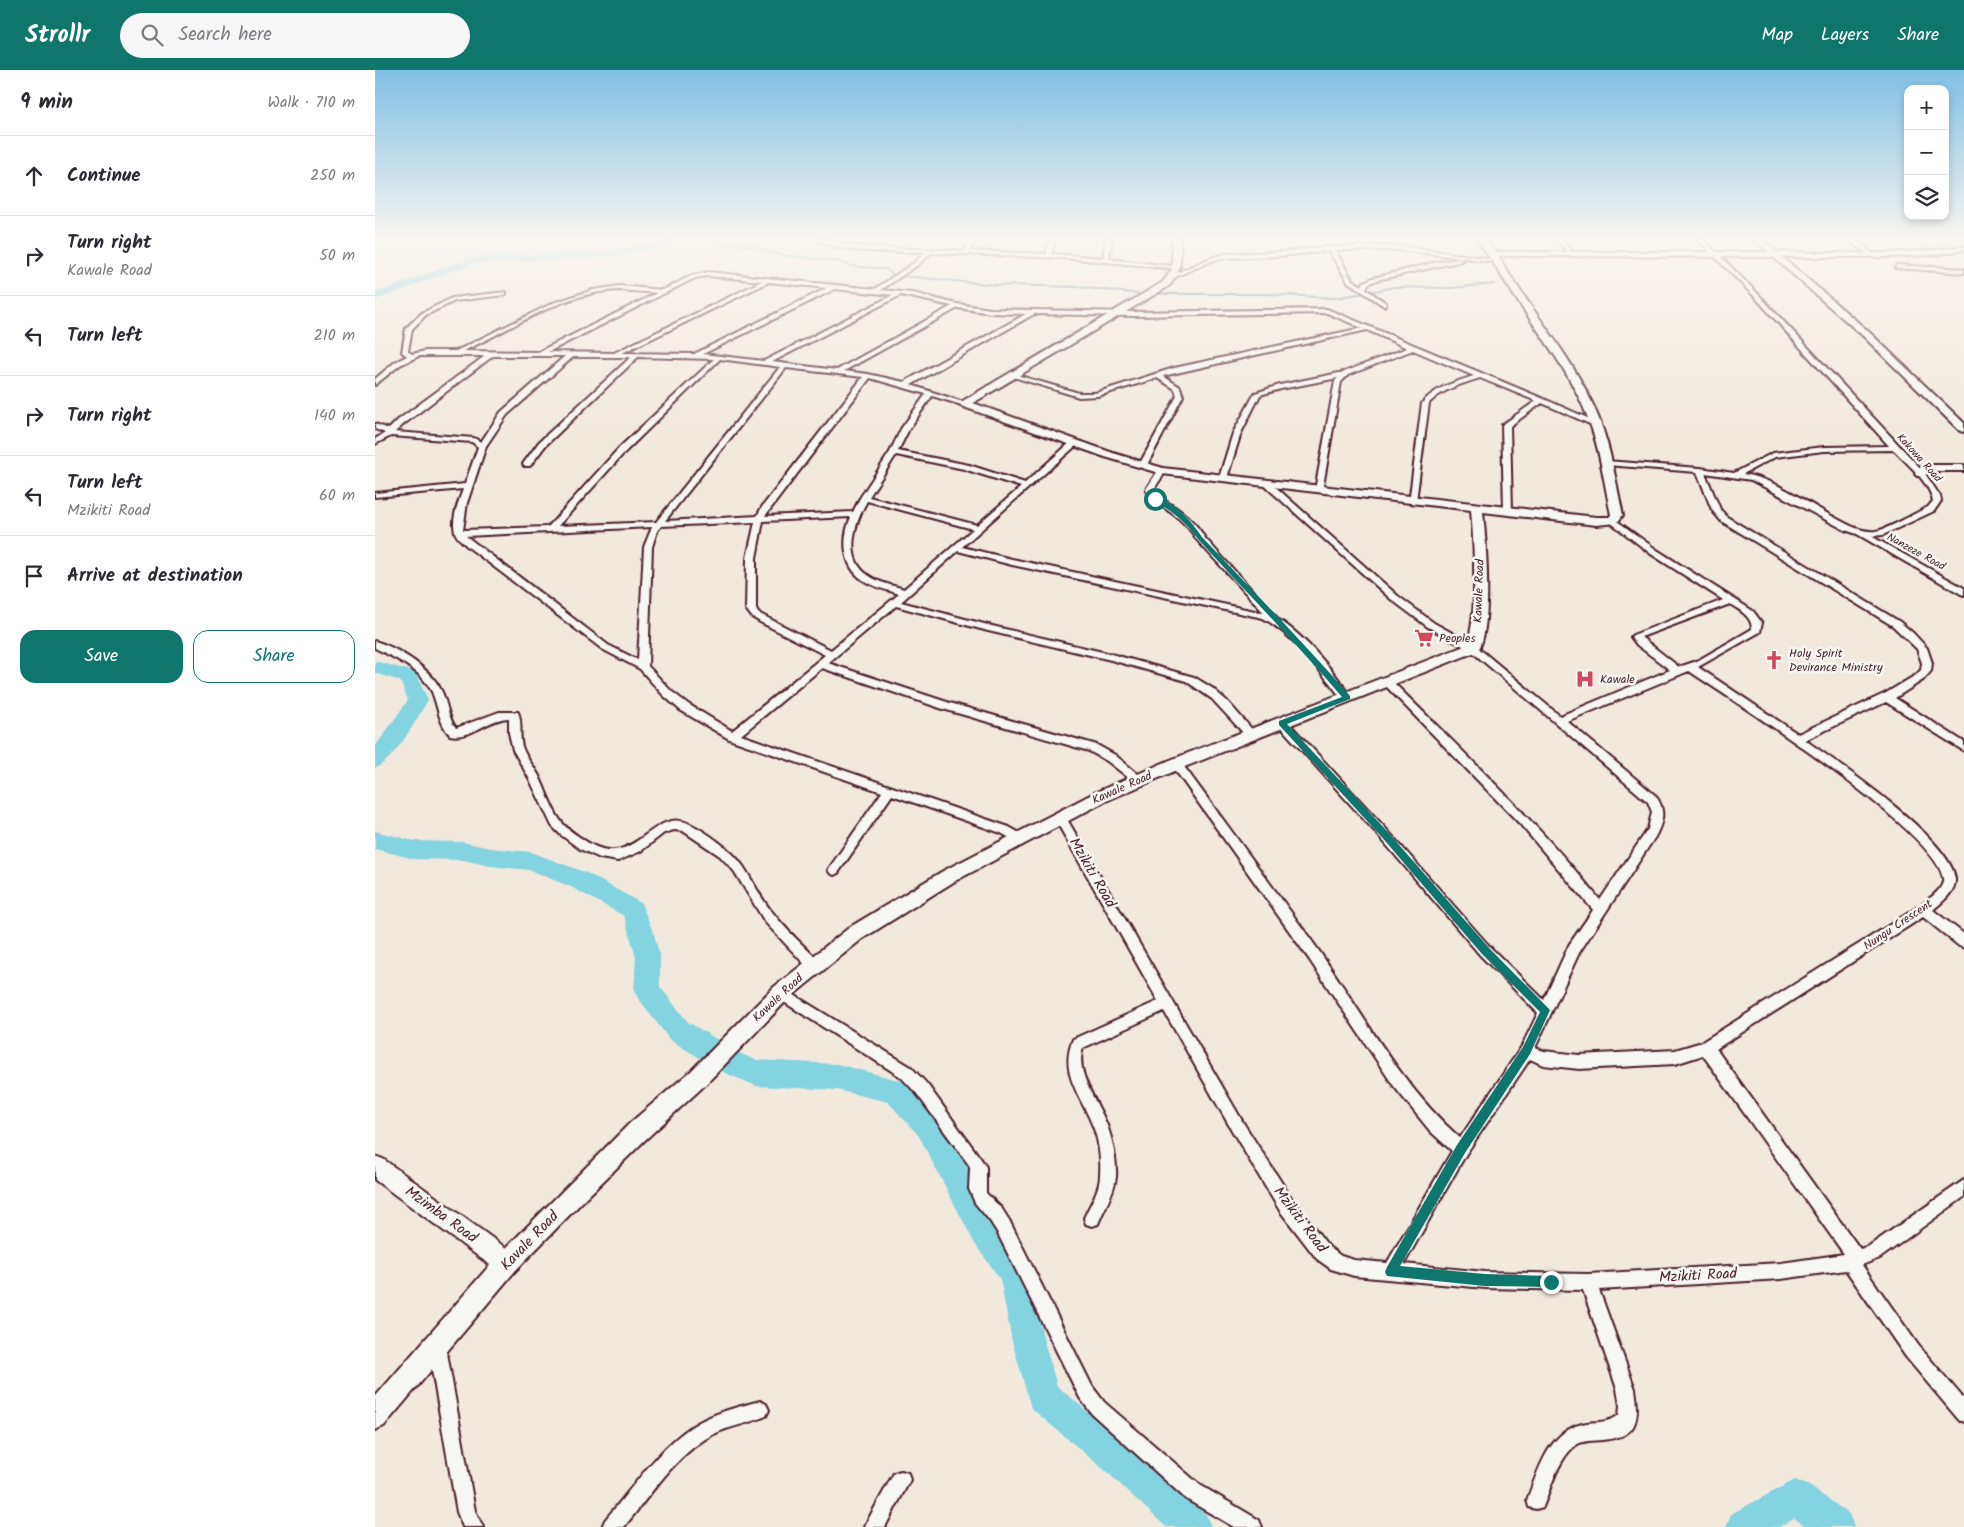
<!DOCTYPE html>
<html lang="en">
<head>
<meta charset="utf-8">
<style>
	:root { --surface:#fff; --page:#f7f7f7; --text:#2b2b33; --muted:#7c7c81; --line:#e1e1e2; --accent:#0f766e }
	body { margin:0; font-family:Kalam,sans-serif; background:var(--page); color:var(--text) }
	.controls { position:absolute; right:15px; top:15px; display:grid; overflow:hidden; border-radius:10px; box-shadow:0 2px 8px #0003 }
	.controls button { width:45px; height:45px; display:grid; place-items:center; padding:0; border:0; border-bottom:1px solid var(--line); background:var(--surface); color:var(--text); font:25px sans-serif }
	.stop { position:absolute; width:15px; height:15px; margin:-11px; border:4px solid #0f766e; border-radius:50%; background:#fff }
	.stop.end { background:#0f766e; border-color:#fff; box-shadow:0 1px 5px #0008 }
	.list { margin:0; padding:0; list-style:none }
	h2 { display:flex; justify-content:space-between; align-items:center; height:65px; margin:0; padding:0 20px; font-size:21px }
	h2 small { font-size:16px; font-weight:400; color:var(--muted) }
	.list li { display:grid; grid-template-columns:32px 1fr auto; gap:15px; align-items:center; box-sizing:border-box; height:80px; padding:0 20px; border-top:1px solid var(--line) }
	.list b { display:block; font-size:19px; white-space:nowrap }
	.list p { margin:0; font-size:16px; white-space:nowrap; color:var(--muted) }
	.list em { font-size:16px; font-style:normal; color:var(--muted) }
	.actions { display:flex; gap:10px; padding:15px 20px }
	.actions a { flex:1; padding:11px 0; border:1px solid var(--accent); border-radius:15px; text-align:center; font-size:18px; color:var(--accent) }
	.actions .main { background:var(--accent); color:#fff }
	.icon { flex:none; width:28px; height:28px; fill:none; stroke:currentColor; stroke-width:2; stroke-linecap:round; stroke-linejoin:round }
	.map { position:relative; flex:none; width:1589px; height:1457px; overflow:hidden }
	header { display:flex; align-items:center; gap:30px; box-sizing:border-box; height:70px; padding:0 25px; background:var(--accent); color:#fff }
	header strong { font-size:24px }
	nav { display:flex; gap:28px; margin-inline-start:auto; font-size:18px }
	.search { width:350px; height:45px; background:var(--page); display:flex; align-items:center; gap:12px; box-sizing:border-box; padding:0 18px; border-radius:28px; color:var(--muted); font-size:19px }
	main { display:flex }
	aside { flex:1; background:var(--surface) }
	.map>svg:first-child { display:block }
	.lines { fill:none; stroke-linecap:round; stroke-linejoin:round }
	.stream { stroke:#6d8b98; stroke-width:2 }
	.river { fill:#84d3e0; fill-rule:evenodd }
	.street-casing { stroke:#4a1f2b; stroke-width:4 }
	.secondary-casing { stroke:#4a1f2b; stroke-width:4 }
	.street { fill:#f6f6f2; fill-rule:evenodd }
	.secondary { fill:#f6f6f2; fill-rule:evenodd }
	.route { fill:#0f766e }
	.labels { text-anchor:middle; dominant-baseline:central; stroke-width:5; stroke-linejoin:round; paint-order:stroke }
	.far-street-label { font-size:11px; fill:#4a1f2b; stroke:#f6f6f2 }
	.street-label { font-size:12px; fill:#4a1f2b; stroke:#f6f6f2 }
	.poi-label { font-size:12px; fill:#4a1f2b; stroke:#f6f6f2; text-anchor:start }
	.near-street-label { font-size:15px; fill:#4a1f2b; stroke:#f6f6f2 }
</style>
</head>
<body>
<header>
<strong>Strollr</strong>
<div class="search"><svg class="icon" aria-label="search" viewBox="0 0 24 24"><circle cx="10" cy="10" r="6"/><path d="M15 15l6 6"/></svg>Search here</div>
<nav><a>Map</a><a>Layers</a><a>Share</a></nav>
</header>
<main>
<aside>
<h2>9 min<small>Walk · 710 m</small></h2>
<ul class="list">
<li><svg class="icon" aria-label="ahead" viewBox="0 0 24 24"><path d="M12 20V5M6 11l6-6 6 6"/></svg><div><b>Continue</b></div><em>250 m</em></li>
<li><svg class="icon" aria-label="right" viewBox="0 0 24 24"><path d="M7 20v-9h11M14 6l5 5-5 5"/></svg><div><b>Turn right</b><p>Kawale Road</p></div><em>50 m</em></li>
<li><svg class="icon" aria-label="left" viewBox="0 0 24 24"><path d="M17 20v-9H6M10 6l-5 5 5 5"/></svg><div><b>Turn left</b></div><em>210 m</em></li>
<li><svg class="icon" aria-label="right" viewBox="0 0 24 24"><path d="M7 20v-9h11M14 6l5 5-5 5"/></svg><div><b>Turn right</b></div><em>140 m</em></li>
<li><svg class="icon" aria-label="left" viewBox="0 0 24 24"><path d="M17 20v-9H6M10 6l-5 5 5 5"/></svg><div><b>Turn left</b><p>Mzikiti Road</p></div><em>60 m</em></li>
<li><svg class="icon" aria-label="arrive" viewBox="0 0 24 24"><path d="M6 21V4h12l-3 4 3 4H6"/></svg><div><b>Arrive at destination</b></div></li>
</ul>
<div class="actions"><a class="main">Save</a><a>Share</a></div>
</aside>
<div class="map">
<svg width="1589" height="1457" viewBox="0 0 1589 1457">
	<rect width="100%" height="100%" fill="#f1e9de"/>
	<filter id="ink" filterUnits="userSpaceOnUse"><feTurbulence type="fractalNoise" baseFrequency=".02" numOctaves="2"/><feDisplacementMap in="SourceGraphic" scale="10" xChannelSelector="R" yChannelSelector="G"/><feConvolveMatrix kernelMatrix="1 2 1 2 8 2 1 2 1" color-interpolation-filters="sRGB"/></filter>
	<g filter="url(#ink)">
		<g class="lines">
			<path class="stream" d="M341,169l4,5 32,2 23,8 61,7 15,5 35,3 7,6
				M526,206l96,9 82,2 62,7
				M995,222l24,-5 56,1 44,-4
				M784,224h110l65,4 31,-5"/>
			<path class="river" d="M293,169h14l-23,10 -62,9 -123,5 -99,37v-7l98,-36 124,-5 60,-9z
				M0,591l40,11 13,28c-11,18 -33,61 -53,68v-21l33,-47 -8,-19 -25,-8z
				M0,761l39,10 49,1 27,6 41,4 56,21 54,30 13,31 6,23v30l28,35 53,32 15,6 81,4 69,18 33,34 58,106 28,40 4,11 15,68 13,45 75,63 74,65 5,13h-45l-58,-54 -77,-65 -19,-67 -12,-62 -25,-35 -56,-108 -31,-34 -51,-12 -81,-4 -33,-14 -53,-32 -32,-42 -4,-8 2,-33 -12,-41 -53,-29 -42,-17 -39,-4 -27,-6 -49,-1 -39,-10z
				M1420,1410l13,5 41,29 5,13h-48l-12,-9 -15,9h-53l5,-13z"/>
			<g class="street-casing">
				<path id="street" d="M441,169c14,0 28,6 42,7 36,3 71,3 107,5l5,-12h6l-6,12 76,3 4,-15h6l-5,15 52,4 3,-19h6l-3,20 71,8 -3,2 -113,-11 -133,-5 -12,11 -38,26 32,3 44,11 34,5 142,3 194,-3 217,90 55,24 -7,2 -50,-22 -32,23 2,85 -4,2 -4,-2 -2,-86 34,-24 -56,-23c-18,6 -37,11 -51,25l-13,98 -7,2 13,-100c14,-16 33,-21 52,-27l-61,-26 -65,25 -7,7 -19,110 -7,-2 20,-109 3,-3 -57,11 -21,6 -19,38 -14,45 -7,2 -1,-2 14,-45 22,-40 25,-8 64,-13 63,-24 -40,-18 -204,46 17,11 3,9 -36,69 -4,2 -4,-2 38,-69 -2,-7 -18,-11 -59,18 -19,1 -69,-21 3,-2 66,19h16l79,-25 188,-40 -35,-15 -194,3 -99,-2 -123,71 58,19 -4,2 -33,-10 -23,33 -11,22 71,14 56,18 47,-42 7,2 -117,104 50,12 252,54 -67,-73c-11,-19 -30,-31 -49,-42l-2,-9 13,-20h6l1,2 -12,18 1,6c18,10 39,23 49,42l75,83c26,16 56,53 73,78l-5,4 -4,-2c-24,-30 -45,-62 -80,-82l-251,-53 -54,-14 -57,51 87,23 123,29 83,23 18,11 15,13 30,34 -1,3h-8l-36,-39 -26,-18 -75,-21 -123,-29 -92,-25 -68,57 122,40 147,42 18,10 29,24 -2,3h-8l-27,-21 -18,-10 -146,-42 -121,-41 -81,67 268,92 14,8 2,3 -2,3 -4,2 -18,-10 -109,-38 -54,78 -4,2 -4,-2 -2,-3 2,-3 52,-75 -153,-53 -49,-29 -17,-15 -23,-26 -38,-20 -134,-102c-4,-4 -12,-10 -13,-15 -4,-13 4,-31 8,-43l-88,8v-4l90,-9 13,-37 -6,-5 -81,-6 -16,8v-5l10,-6 -10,-4v-5l14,5 9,-9 87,-64h-66l-19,9 -25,20v-6l20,-17 12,-6 -5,-4 4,-24 16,-15 30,-15 54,-6v2l-2,1 -49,6 -29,14 -14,14 -4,22 4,3 13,-3h31l97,-48 40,-13 27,-4 43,4 28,-14 17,-4 167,17 40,-27 10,-10c-31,-1 -82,3 -109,-13zM333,206l54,5 -148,72 -66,-1 147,-74zM394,212l58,6 -133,66 -72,-1zM460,219l58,6 -129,66 -61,-7zM245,220l37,3 -119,59 -75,-1c50,-22 101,-60 157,-61zM526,225l51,11 -115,64 -65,-8zM583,238l33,5 35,1 -122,68 -36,-8 -24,-3zM118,286h72l-64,56 -20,30 -7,-4 -79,-6 9,-8zM198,287h58l-92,85 -16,22 1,2h6l15,-20 93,-89 76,2 -95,89 -71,79 -85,3 4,-27 19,-57 21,-31zM345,289l60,8 -124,155 -98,4 67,-74zM411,298l77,9 -101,130 -5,9 -92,5zM495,308l56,16 -25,35 -11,23 -30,46 -7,14 -88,4zM521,385l68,14 57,18 -44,38 -108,-28zM492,431l106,28 -69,60c-12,-4 -25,-6 -36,-14 -25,-17 -13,-53 -1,-74zM476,447c-9,20 -9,49 12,63 11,7 24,10 36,14l-68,56 -73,-37 -2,-4v-51l7,-37zM380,452l-8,36 -1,51 6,8 8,5 65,33 -93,76 -44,-27 -17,-13 -23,-25 4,-119 5,-16 4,-5zM277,457l-8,20 -6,113 -30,-15 -142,-109z
					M1181,169h6l13,17h-4z
					M1322,169h6l56,56 165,177 16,24 1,5 -7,10 -51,24 -12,1 93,52v7l-3,-1 -104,-60 -12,-4 -94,-50 -46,-7 15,36 7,8 173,105 13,11 14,15 5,15 -1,8 -8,9 -28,18 69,44v9l-78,-49 -81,38c33,23 147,100 150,139 1,13 -14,24 -22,31l31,24v14l-5,-2 -36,-29 -207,132 144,200 9,-3 95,-66v17l-84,61 -18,7 56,80 46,54v23l-6,-3 -52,-62 -60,-87 -65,9 -182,11 36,99c5,31 3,48 -33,51 -8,1 -19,0 -26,5 -18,14 -25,42 -33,62l-7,2 -7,-2 -2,-7c11,-28 21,-68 55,-76 13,-3 26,0 37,-9l1,-9 -3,-17 -34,-99 -98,-2 -131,-12 -23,-7 -14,-10 -37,-48 -46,-77 -70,-123 -81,37c-9,26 17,56 25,80 5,14 9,34 8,49 -2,16 -12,32 -18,47l-6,2 -6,-2 -2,-6c6,-14 16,-28 16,-43 1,-14 -1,-32 -6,-46 -11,-31 -36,-55 -21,-90l85,-38 -104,-184 2,-3h8l180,310 48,75 37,48 12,9 13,4 33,3 65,-112 -22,-20 -37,-46 -84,-126 -138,-195 5,-4 4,1c46,63 93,126 139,190 44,63 82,135 141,187l62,-92 16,-33 -58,-58 -101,-119 -102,-113 1,-3h8l101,110 103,117 54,53 25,-55 24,-35 -73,-86 -138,-142 5,-3 4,1c71,71 145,141 209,220l48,-71 4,-17 -4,-10 -178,-152 -42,-23 -36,-27 -129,-116 7,-2 128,114 36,27 42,23 84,70 110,-46 -33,-25 -6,-8 2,-2 90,-35 -72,-46 -41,-32 -1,-2 4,-2 44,32 96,61 9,12 -2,9 -62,35 100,67 88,-41 30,-18 5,-5 1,-7 -5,-14 -24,-23 -172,-105 -9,-11 -15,-38 -91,-7 -4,-2 4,-2 94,7 34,5 39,-20 51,-6 65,-1 -134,-149zM1519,380c13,14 35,31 39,51l-5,6c-13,6 -39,22 -52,24 -17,2 -32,-9 -46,-16 -27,-15 -56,-36 -87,-41l32,-17 49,-6zM1355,534c9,6 22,12 22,25l-55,32 -18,6 -38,-30zM1314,601c48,32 245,158 254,207 2,11 -16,22 -23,28l-218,136 -27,8 -96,5 -35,-4 -9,-3 44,-95 76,-116c8,-15 11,-26 1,-41l-89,-75zM1328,985l141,199 -63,9 -193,11 -103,-2 -81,-8 62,-110 64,-95 13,6 36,4 96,-5z
					M1472,169h6l21,15 -5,1z
					M1024,176l100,14 -3,2 -97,-12h-64l17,30 10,6 2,-4 9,-4 64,-16 22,-3 3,2 -85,19 -9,4 -2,5 20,14v2l-2,1 -36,-24 -19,-31 -48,5 -56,2 -11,2 -39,17 -5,-1 40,-18 15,-4 56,-2 42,-5z
					M1522,195l67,4v4l-69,-5z
					M0,571c23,7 57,28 67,51 5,11 6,26 14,36l43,-16h19c5,11 0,25 5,37 4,10 11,18 16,27 7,14 12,31 21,44 6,9 18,16 27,22 48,31 65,-37 103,-18 17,8 43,27 53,42 11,16 18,34 31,48 13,17 30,32 45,47l2,4 -2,4 -5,2 -5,-2 -44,-47 -31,-51 -14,-15 -37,-25 -9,-1 -10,3 -23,18 -23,10 -18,-3 -20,-9 -19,-14 -9,-9 -23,-48 -16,-28 -4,-17v-15c-20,0 -39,22 -59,17 -11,-11 -12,-29 -18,-43 -10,-22 -37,-34 -57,-44z
					M406,917l130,80 16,17 56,78 3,5v26l16,16 7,11 83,166 12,16 96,83 59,35 3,7h-28l-48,-28 -94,-85 -12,-16 -83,-166 -7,-11 -15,-18 -6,-14 1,-21 -1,-3 -52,-71 -16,-17 -125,-80 -2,-4 2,-4z
					M62,1268l6,3 3,6 29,164 8,16h-20l-6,-15 -29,-165 3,-6z
					M385,1331l6,3 3,6 -3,6c-18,8 -37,10 -54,19 -37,20 -62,61 -88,92h-22l3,-7c27,-31 52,-70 86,-93 21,-14 46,-20 69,-26z
					M526,1401l7,2 2,7 -25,47h-21l30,-54z"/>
			</g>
			<g class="secondary-casing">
				<path id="secondary" d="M797,169h8c1,18 2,32 -11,47l-196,117 140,50 50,15 433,49h13l2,-2c-7,-33 -11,-66 -23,-97 -16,-41 -42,-76 -67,-112 -15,-22 -28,-45 -44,-67h8l10,13h273l-15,-13h9l15,13c62,1 125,4 187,-6v4l-30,5 -46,2h-106l87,75 95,91v9l-4,-1 -97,-95 -90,-79 -275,-1c32,55 78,103 101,163 12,30 17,64 24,96l-6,8 -21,2 -113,-13c3,30 10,115 -5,139l-296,117 -76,33 -151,80 -93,58 -74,60 -83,86 -59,54 -62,61 -69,71 -131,155 -9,4v-33l115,-132 -115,-85v-24l8,3 123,89 124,-125 61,-52 83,-84 76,-60 93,-56 151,-78 76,-33 297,-115c11,-30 7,-101 4,-135l-309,-36 -57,-17 -144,-51v-4l202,-120 9,-13z
					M1551,395h38v6h-36l-3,5h-8l-2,-2 3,-6z"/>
			</g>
			<use href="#street" class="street"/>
			<use href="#secondary" class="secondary"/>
		</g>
	</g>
	<linearGradient id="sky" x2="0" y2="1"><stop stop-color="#80c0e5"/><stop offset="0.45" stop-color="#f9f5f0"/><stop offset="1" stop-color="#f9f5f0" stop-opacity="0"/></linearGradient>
	<rect width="1589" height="373" fill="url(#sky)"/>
	<path class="route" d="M778,428c19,0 39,24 49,39 50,53 100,104 148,159v3l-63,25 99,106 103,118 61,62 -20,44 -65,99 -65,113 85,8 66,2 5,1 1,5 -1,4 -5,1 -66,-1 -98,-10 -2,-4 2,-5 70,-122 66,-98 17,-35 -58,-58 -102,-119 -101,-110v-4l63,-24c-46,-54 -96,-105 -144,-158 -13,-17 -26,-29 -45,-38z"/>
	<defs>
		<g id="supermarket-bare" transform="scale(1.5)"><path d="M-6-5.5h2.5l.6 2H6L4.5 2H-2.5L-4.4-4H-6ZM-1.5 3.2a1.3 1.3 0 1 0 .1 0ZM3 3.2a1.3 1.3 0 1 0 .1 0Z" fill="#d1495b" stroke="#f6f6f2" stroke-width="2.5" paint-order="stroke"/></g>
		<g id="church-bare" transform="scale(1.5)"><path d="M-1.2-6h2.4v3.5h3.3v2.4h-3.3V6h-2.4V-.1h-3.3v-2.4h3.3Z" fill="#d1495b" stroke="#f6f6f2" stroke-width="2.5" paint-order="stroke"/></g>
		<g id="hospital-bare" transform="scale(1.5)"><path d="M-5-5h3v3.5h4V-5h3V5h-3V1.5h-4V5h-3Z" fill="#d1495b" stroke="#f6f6f2" stroke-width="2.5" paint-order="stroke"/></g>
	</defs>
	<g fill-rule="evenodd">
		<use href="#supermarket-bare" x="1049" y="568"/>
		<use href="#church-bare" x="1399" y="590"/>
		<use href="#hospital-bare" x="1210" y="609"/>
	</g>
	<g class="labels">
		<g class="far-street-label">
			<text transform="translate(1544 388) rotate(48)">Kakowa Road</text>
			<text transform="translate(1541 482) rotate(29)">Nanzeze Road</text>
		</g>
		<g class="street-label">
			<text transform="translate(1104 521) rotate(-88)">Kawale Road</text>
			<text transform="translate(747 718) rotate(-24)">Kawale Road</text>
			<text transform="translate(1523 855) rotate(-34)">Nungu Crescent</text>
			<text transform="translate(403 928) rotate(-43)">Kawale Road</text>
		</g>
		<g class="poi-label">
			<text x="1064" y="568">Peoples</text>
			<text x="1414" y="583">Holy Spirit<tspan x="1414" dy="14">Devirance Ministry</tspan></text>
			<text x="1225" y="609">Kawale</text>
		</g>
		<g class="near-street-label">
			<text transform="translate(717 803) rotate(60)">Mzikiti Road</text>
			<text transform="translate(66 1145) rotate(36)">Mzimba Road</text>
			<text transform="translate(925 1150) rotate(53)">Mzikiti Road</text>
			<text transform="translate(155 1171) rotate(-46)">Kavale Road</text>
			<text transform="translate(1323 1206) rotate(-3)">Mzikiti Road</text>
		</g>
	</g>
</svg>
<div class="controls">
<button>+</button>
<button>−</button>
<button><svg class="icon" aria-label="layers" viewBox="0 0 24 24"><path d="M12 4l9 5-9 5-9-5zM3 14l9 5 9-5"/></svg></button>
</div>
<div class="stop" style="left:780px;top:429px"></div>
<div class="stop end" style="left:1176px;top:1212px"></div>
</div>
</main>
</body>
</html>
